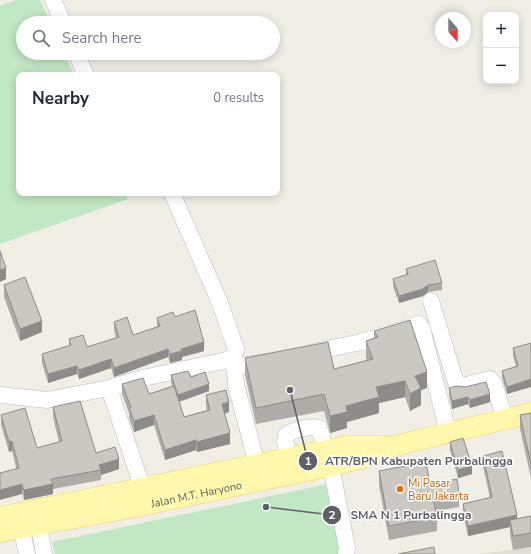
<!DOCTYPE html>
<html lang="en">
<head>
<meta charset="utf-8">
<style>
	:root { --surface:#fff; --page:#f6f6f7; --text:#1f2937; --muted:#747a83; --line:#e0e1e3 }
	body { margin:0; font-family:"Nunito Sans",sans-serif; background:var(--page); color:var(--text) }
	.controls { position:absolute; right:12px; top:12px; display:grid; overflow:hidden; border-radius:8px; box-shadow:0 2px 10px #0003 }
	.controls button { width:36px; height:36px; display:grid; place-items:center; padding:0; border:0; border-bottom:1px solid var(--line); background:var(--surface); color:var(--text); font:20px sans-serif }
	.compass { position:absolute; left:435px; top:12px; width:36px; height:36px; border-radius:50%; background:var(--surface); box-shadow:0 2px 10px #0003; rotate:159deg }
	.list { margin:0; padding:0; list-style:none }
	h2 { display:flex; justify-content:space-between; align-items:center; height:52px; margin:0; padding:0 16px; font-size:17px }
	h2 small { font-size:13px; font-weight:400; color:var(--muted) }
	.icon { flex:none; width:22px; height:22px; fill:none; stroke:currentColor; stroke-width:2; stroke-linecap:round; stroke-linejoin:round }
	.map { position:relative; flex:none; width:531px; height:554px; overflow:hidden }
	.search { position:absolute; background:var(--surface); box-shadow:0 2px 10px #0003; left:16px; top:16px; width:264px; height:44px; display:flex; align-items:center; gap:10px; box-sizing:border-box; padding:0 14px; border-radius:22px; color:var(--muted); font-size:15px }
	.panel { position:absolute; background:var(--surface); box-shadow:0 2px 10px #0003; left:16px; top:72px; width:264px; height:124px; border-radius:8px }
	.map>svg:first-child { display:block }
	.education { fill:#e0ddd3 }
	.green { fill:#c2e7c4 }
	.lines { fill:none; stroke-linecap:round; stroke-linejoin:round }
	.minor-casing { stroke:#babcc1; stroke-width:17 }
	.major-casing { stroke:#f3d35b; stroke-width:21 }
	.minor { stroke:#fff; stroke-width:16 }
	.major { stroke:#fff7ab; stroke-width:20 }
	.wall { fill:#afaca7 }
	.shaded-wall { fill:#8e8c88 }
	.building { fill:#cbc8c2; stroke:#8e8c88 }
	.food-dot { fill:#e8710a; stroke:#fff; stroke-width:1.5 }
	.labels { text-anchor:middle; dominant-baseline:central; stroke-width:3; stroke-linejoin:round; paint-order:stroke }
	.food-label { font-size:11px; fill:#c56008; stroke:#fff; text-anchor:start }
	.street-label { font-size:11px; fill:#5d6066; stroke:#fff }
	.leader { fill:none; stroke:#5d6066; stroke-width:1.5 }
	.callout-dot { fill:#5d6066; stroke:#fff; stroke-width:1.5 }
	.mark-label { font-size:12px; text-anchor:middle; font-weight:bold; fill:#fff }
	.callout-label { font-size:12px; text-anchor:middle; font-weight:bold; fill:#5d6066; stroke:#fff; stroke-width:3; stroke-linejoin:round; paint-order:stroke }
</style>
</head>
<body>
<div class="map">
<svg width="531" height="554" viewBox="0 0 531 554">
	<rect width="100%" height="100%" fill="#f0eee5"/>
	<path class="education" d="M531,547v7h-52l34,-4z"/>
	<path class="green" d="M16,0h24l11,23h-28v30h41l10,22h-55v118h106l3,6 -128,45v-238z
		M328,484l13,68 -2,2h-284l-3,-12z"/>
	<g class="lines">
		<g class="minor-casing">
			<path id="minor" d="M53,0l10,23
				M76,53l10,22
				M431,301l25,82 7,3 27,-7 4,5 11,35
				M309,353l52,-11 58,-18 3,4 26,105
				M234,358l2,27 21,80
				M234,367l32,-5
				M0,395l47,5 62,-12
				M289,459l-4,-18 1,-6c8,-6 24,-9 33,-7l7,22
				M331,466l16,82 -1,6
				M143,489l-34,-101 34,-10 84,-18 7,-4 2,-7 -16,-46 -48,-110
				M19,517l8,37
				M39,525l5,29"/>
		</g>
		<g class="major-casing">
			<g id="major">
				<path d="M0,517l347,-71h36"/>
				<path id="s1" d="M0,532l135,-25 196,-41 35,-9 24,-10 141,-34"/>
			</g>
		</g>
		<use href="#minor" class="minor"/>
		<use href="#major" class="major"/>
	</g>
	<path class="wall" d="M406,269l36,14v7l-14,2 -5,4 -24,7 -6,-17v-7l13,-4z
		M4,285l38,47 -22,9 -16,-44z
		M175,317l29,34 -22,6v3l-12,3 -2,-6 -54,20 -3,-9 -32,11 -2,-5 -29,9 -6,-20v-9l27,-8v-7l18,8 29,-9 -2,-8v-8l19,13 24,-8v-9z
		M374,331l53,57 -6,2v15l-11,6 -5,-14 -26,6v10l-32,9v6l-17,5 -6,-22 -68,13 -11,-49v-17l89,11 33,-9 -1,-2v-17l8,-3z
		M531,343l-24,51 -5,-16v-7l14,-5 -3,-10v-8z
		M171,375l20,2 18,14 -30,11 5,15 23,-7 -1,-4v-11l23,17 -4,2 5,30 -33,8 -1,-2 -31,10 -11,-35 -20,7 -5,-14v-5l-7,-19v-10l27,10 23,-8 -1,-4z
		M449,388l41,14 -20,6 -2,-4 -16,5 -3,-13z
		M53,407l43,46 23,16 -18,6v5l-48,9v5l-29,6 -12,-49 -3,1 -8,-27v-10l36,33 22,-6 -6,-25z
		M531,413v65l-11,-49v-14z
		M450,442l22,32 -14,4 -8,-28z
		M483,456l34,63 14,-3v31l-18,3 -3,-16v-7l-42,9 -5,-22v-10l27,-6 -7,-32z
		M379,471l51,13 29,9v14l-23,4 1,6v14l-48,9 -10,-55z"/>
	<path class="shaded-wall" d="M6,268v11l-6,3v-12z
		M428,285v7l-5,4 -24,7v-7z
		M42,321v11l-22,9v-12z
		M204,342v9l-22,6v3l-12,3v-9l11,-5z
		M168,349v8l-54,20v-9z
		M111,359v9l-32,11v-9z
		M77,366v8l-29,9v-9z
		M427,372v16l-6,2v15l-11,6v-17l5,-18z
		M531,379v8l-24,7v-7z
		M405,381v16l-26,6v10l-32,9v6l-17,5v-17l46,-29z
		M209,384v7l-31,11v-7z
		M490,394v8l-20,6v-8z
		M468,397v7l-16,5v-8z
		M229,402v10l-7,2v-10z
		M154,415v10l-20,7v-11z
		M230,433v11l-33,8v-10z
		M196,440v10l-31,10v-10z
		M12,441v10l-3,1v-10z
		M119,459v10l-18,6v-5l-2,-5z
		M472,466v8l-14,4v-8z
		M22,484v10l-22,6v-10z
		M53,484v10l-29,6v-10z
		M517,515v10l-7,-5v7l-42,9v-10z"/>
	<path class="building" d="M0,251l6,17 -6,2z
		M435,260l7,23 -14,2 -5,4 -24,7 -6,-17 15,-5 -2,-5z
		M25,277l17,44 -22,8 -16,-44z
		M195,310l9,32 -23,7 1,2 -12,3 -2,-5 -54,19 -3,-9 -32,11 -2,-4 -29,8 -6,-20 29,-9 -2,-6 14,-4 4,12 32,-10 -5,-15 13,-5 6,18 27,-9 -3,-8 16,-6 2,5z
		M410,320l17,52 -12,4 6,12 -11,6 -5,-13 -29,6 3,10 -33,9 1,6 -17,4 -6,-22 -68,14 -11,-50 83,-16 6,27 39,-10 -7,-18 12,-4 -4,-6z
		M531,343v36l-24,8 -5,-16 16,-5 -5,-18z
		M188,371l3,6 14,-5 4,12 -31,11 -7,-20z
		M143,378l6,16 25,-8 10,31 26,-7 -4,-15 20,-5 3,12 -7,2 8,29 -33,9 -1,-2 -31,10 -11,-35 -20,6 -5,-14h2l-9,-23z
		M486,382l4,12 -20,6 -2,-3 -16,4 -3,-13 8,-2 8,1z
		M80,401l16,52 19,-6 4,12 -20,6 2,5 -50,9 2,5 -29,6 -2,-6 -22,6v-17l19,-5 -7,-27 -3,1 -8,-27 24,-7 12,40 25,-7 -9,-34z
		M531,413v51l-11,-49z
		M463,438l9,28 -14,4 -8,-28z
		M502,451l15,64 -49,11 -5,-22 29,-7 -9,-41z
		M426,462l4,22 27,-5 2,14 -26,5 4,19 -48,9 -10,-55z
		M531,516v17l-18,3 -3,-16z
		M434,547l1,7h-37z"/>
	<circle class="food-dot" cx="400" cy="489" r="4"/>
	<g class="labels">
		<g class="food-label">
			<text x="408" y="483">Mi Pasar<tspan x="408" dy="13">Baru Jakarta</tspan></text>
		</g>
		<g class="street-label">
			<text stroke="none"><textPath href="#s1" startOffset="200">Jalan M.T. Haryono</textPath></text>
		</g>
	</g>
	<path class="leader" d="M290 390L308 461M266 507L332 515"/>
	<g class="callout-dot">
		<circle cx="290" cy="390" r="4"/>
		<circle cx="266" cy="507" r="4"/>
		<circle cx="308" cy="461" r="10"/>
		<circle cx="332" cy="515" r="10"/>
	</g>
	<g class="mark-label">
		<text x="308" y="465">1</text>
		<text x="332" y="519">2</text>
	</g>
	<g class="callout-label">
		<text x="419" y="465">ATR/BPN Kabupaten Purbalingga</text>
		<text x="411" y="519">SMA N 1 Purbalingga</text>
	</g>
</svg>
<div class="controls">
<button>+</button>
<button>−</button>
</div>
<svg class="compass" viewBox="-18 -18 36 36"><path d="M0-13l5 13h-10z" fill="#e53935"/><path d="M0 13l5-13h-10z" fill="#747a83"/></svg>
<div class="search"><svg class="icon" aria-label="search" viewBox="0 0 24 24"><circle cx="10" cy="10" r="6"/><path d="M15 15l6 6"/></svg>Search here</div>
<section class="panel">
<h2>Nearby<small>0 results</small></h2>
<ul class="list">
</ul>
</section>
</div>
</body>
</html>
